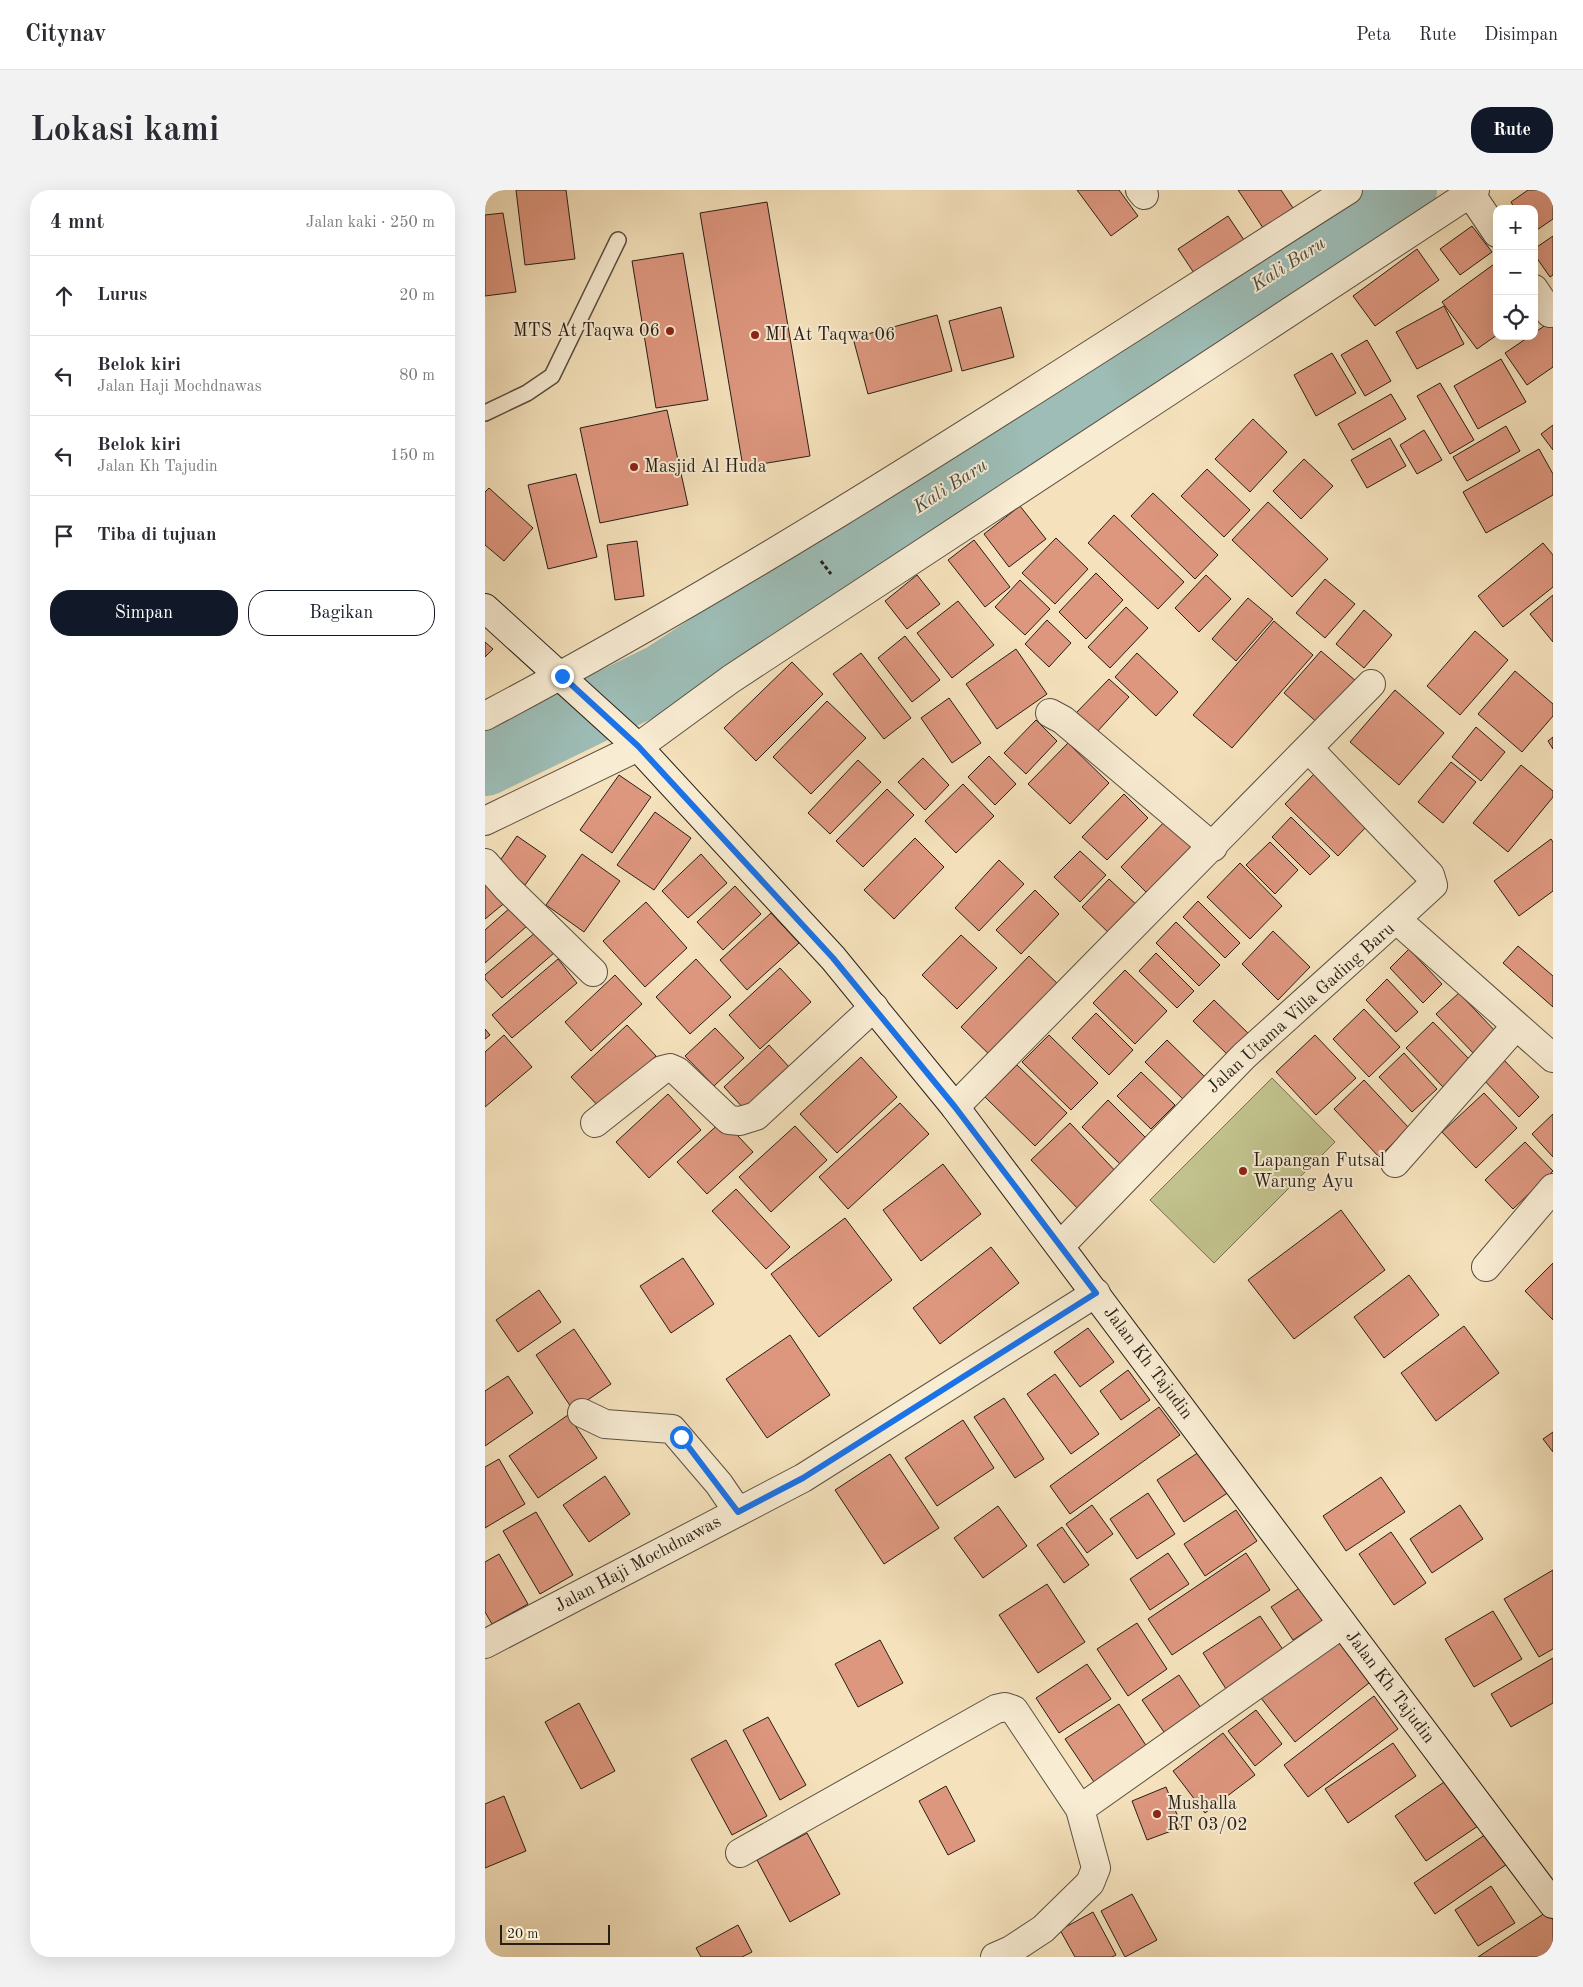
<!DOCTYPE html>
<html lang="id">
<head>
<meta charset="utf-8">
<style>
	:root { --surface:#fff; --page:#f2f2f3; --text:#2b2b33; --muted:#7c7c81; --line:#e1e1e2; --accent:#111827 }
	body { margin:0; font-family:"Old Standard TT",serif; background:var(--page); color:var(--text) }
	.controls { position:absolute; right:15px; top:15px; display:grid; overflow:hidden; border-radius:10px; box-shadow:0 5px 20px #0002 }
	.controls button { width:45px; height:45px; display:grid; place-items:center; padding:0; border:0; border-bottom:1px solid var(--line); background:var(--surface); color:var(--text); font:25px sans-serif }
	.scale { position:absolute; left:15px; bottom:12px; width:110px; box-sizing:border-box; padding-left:5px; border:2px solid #271f16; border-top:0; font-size:14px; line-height:18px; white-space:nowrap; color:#271f16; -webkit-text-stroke:4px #f8ecd3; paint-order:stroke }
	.stop { position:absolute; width:15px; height:15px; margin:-11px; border:4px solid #1a73e8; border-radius:50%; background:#fff }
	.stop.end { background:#1a73e8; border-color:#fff; box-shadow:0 1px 5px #0008 }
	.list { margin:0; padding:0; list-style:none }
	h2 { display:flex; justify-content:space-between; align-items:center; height:65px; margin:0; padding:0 20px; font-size:21px }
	h2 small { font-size:16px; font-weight:400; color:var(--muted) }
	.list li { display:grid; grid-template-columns:32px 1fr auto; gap:15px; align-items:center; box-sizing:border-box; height:80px; padding:0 20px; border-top:1px solid var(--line) }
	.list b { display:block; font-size:19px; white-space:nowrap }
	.list p { margin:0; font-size:16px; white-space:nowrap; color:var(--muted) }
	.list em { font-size:16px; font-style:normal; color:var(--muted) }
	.actions { display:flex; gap:10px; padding:15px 20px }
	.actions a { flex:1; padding:11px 0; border:1px solid var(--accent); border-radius:20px; text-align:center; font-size:18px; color:var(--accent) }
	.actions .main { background:var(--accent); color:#fff }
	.icon { flex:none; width:28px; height:28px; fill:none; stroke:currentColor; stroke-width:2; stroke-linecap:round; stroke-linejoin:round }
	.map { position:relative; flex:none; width:1068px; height:1767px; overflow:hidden; border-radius:20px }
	header { display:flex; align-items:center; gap:30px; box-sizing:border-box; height:70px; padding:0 25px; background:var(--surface); border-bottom:1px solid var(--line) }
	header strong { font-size:24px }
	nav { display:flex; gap:28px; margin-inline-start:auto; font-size:18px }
	.intro { display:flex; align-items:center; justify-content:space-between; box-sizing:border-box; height:120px; padding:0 30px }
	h1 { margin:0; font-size:35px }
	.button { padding:12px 22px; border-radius:20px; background:var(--accent); color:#fff; font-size:18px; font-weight:700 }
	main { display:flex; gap:30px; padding:0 30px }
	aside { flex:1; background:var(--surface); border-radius:20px; box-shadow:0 5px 20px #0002 }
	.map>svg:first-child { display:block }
	.green { fill:#c1c28d; stroke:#747052 }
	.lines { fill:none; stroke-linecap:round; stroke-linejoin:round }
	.river { stroke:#9dbdb6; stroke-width:66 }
	.building { fill:#de977f; stroke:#271f16 }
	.lane-casing { stroke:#5a5040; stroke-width:18 }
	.street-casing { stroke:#5a5040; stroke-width:30 }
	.secondary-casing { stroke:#271f16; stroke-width:30 }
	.path { stroke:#271f16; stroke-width:3; stroke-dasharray:4 2.5; stroke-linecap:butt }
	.lane { stroke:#f8ecd3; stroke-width:15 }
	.street { stroke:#f8ecd3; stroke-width:28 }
	.secondary { stroke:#f8ecd3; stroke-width:28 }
	.route { stroke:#1a73e8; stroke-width:6 }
	.poi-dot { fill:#8f2418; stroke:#f8ecd3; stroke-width:2 }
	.labels { text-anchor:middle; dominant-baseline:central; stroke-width:4; stroke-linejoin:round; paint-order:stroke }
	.poi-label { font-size:18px; fill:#271f16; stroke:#f8ecd3; text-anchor:start }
	.street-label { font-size:18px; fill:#271f16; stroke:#f8ecd3 }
	.water-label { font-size:19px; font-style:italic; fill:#4a4e46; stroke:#f8ecd3 }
</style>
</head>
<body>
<header>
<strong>Citynav</strong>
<nav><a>Peta</a><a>Rute</a><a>Disimpan</a></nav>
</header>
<div class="intro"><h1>Lokasi kami</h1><a class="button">Rute</a></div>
<main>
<aside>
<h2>4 mnt<small>Jalan kaki · 250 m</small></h2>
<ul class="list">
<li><svg class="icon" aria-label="ahead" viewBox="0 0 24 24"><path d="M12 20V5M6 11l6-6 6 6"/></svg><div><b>Lurus</b></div><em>20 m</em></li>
<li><svg class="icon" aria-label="left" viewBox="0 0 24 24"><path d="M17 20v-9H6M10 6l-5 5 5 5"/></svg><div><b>Belok kiri</b><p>Jalan Haji Mochdnawas</p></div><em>80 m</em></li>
<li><svg class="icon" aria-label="left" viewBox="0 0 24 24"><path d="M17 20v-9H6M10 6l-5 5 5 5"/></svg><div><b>Belok kiri</b><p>Jalan Kh Tajudin</p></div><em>150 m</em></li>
<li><svg class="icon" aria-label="arrive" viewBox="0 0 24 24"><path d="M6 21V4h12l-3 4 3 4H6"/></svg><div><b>Tiba di tujuan</b></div></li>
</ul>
<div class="actions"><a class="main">Simpan</a><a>Bagikan</a></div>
</aside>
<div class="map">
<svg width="1068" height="1767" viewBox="0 0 1068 1767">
	<rect width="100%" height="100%" fill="#f5e2bc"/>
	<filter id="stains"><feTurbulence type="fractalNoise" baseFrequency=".004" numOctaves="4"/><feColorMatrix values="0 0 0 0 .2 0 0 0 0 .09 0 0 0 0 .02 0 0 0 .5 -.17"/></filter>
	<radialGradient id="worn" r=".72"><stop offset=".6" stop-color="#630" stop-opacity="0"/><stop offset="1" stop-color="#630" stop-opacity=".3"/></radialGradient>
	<path class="green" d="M787,888l63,64 -121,121 -64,-63z"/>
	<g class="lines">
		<path class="river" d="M0,573l177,-86 742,-487"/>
	</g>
	<path class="building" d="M31,0h50l9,69 -50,6z
		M592,0h42l19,26 -27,20z
		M753,0h43l16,24 -30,20z
		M1043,0h25v29l-19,13v-23h-19l-4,-7z
		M282,12l43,254 -67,11 -43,-254z
		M18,23l13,79 -31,4v-81z
		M743,26l22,33 -50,33 -22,-33z
		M987,36l20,26 -32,23 -20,-26z
		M1068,46v39l-3,2 -16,-23v-5z
		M932,59l22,31 -64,46 -22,-30z
		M198,63l25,147 -52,8 -24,-147z
		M1012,72v73l-20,14 -35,-47z
		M959,116l20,38 -47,25 -21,-37z
		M516,117l13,50 -52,14 -13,-50z
		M452,125l15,56 -84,23 -15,-56z
		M1068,130v47l-26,18 -22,-32 25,-17h4v-3z
		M882,150l24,41 -26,15 -24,-41z
		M847,163l24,40 -40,23 -22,-41z
		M1016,169l25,43 -48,27 -24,-43z
		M955,193l34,57 -24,14 -33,-58z
		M906,204l15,25 -53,31 -15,-26z
		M182,220l21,95 -88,18 -20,-95z
		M768,229l34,33 -37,40 -35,-33z
		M1068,235v25l-12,-16z
		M1021,236l14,25 -53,30 -14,-24z
		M939,240l18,30 -25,14 -17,-29z
		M905,248l16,28 -39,22 -16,-28z
		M1054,259l14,25v21l-67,38 -23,-41z
		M819,269l29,27 -32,33 -28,-28z
		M722,279l43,41 -26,27 -43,-41z
		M91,284l21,83 -49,12 -20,-84z
		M4,298l44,40 -29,33 -19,-16v-53z
		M668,303l65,62 -23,24 -64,-63z
		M783,312l60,57 -36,38 -60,-57z
		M535,316l26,33 -37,28 -25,-33z
		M629,325l70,67 -26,27 -70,-66z
		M571,348l32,31 -33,35 -33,-31z
		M489,350l36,47 -25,20 -37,-47z
		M152,351l7,55 -29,4 -8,-55z
		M1058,353l10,12v32l-50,40 -25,-31z
		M611,383l27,27 -37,39 -27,-27z
		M432,385l23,29 -33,25 -22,-28z
		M721,385l25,24 -32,33 -24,-24z
		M840,389l30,25 -30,34 -29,-25z
		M535,390l30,29 -25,26 -30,-28z
		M1068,405v47l-23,-28z
		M763,408l25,21 -37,42 -24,-22z
		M473,411l36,44 -42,33 -35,-45z
		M641,417l22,21 -38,40 -22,-21z
		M879,420l28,25 -28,33 -28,-24z
		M562,430l24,23 -22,24 -24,-23z
		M789,431l39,34 -81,93 -39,-33z
		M990,441l33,29 -48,55 -33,-29z
		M420,446l35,44 -28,22 -34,-44z
		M0,452l8,7 -8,8z
		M531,459l31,45 -50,35 -31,-45z
		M836,461l36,31 -37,43 -36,-32z
		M376,463l50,65 -27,21 -51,-65z
		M652,463l41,39 -22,24 -41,-39z
		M307,472l31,32 -67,67 -32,-33z
		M1030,481l38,33v12l-31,36 -44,-38z
		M624,489l20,18 -33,36 -20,-20z
		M910,500l49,43 -45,52 -49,-43z
		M464,508l32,45 -29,20 -31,-45z
		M342,511l39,37 -55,56 -38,-37z
		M551,530l21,21 -31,33 -22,-21z
		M991,537l29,25 -24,29 -29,-24z
		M1068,547v12l-5,-8z
		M583,553l41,40 -39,41 -42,-40z
		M504,566l27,28 -21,21 -27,-28z
		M438,568l26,27 -24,25 -27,-28z
		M373,570l23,22 -51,52 -22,-21z
		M966,572l25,20 -33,41 -25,-21z
		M1036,575l32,26v6l-45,55 -35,-29z
		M830,583l53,52 -30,31 -53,-52z
		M134,585l32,22 -39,56 -32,-23z
		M478,594l31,32 -38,37 -31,-32z
		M402,599l27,26 -51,52 -27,-26z
		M639,604l24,24 -41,42 -25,-23z
		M170,622l36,26 -37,52 -37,-25z
		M806,627l39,39 -20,19 -38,-38z
		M683,628l29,29 -47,49 -29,-29z
		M32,646l29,20 -21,29 -28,-20z
		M430,648l29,29 -50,52 -30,-29z
		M1066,649l2,3v49l-34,25 -25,-35z
		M785,652l28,28 -23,24 -29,-29z
		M595,661l26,24 -26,27 -26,-25z
		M97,664l38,27 -36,51 -38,-27z
		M216,664l26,29 -39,35 -26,-27z
		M514,670l25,24 -45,47 -24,-23z
		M755,673l42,43 -32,33 -43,-42z
		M0,686l22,25 -22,18z
		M624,689l31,29 -27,29 -31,-30z
		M250,696l26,28 -38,36 -26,-28z
		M550,700l24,24 -38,40 -25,-24z
		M713,711l42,42 -15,15 -42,-41z
		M161,712l41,46 -42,39 -42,-46z
		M26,717l16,19 -42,37v-33z
		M286,723l28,30 -52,47 -27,-30z
		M691,732l44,43 -21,21 -43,-43z
		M788,741l37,36 -32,33 -36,-36z
		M51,742l18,21 -52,45 -17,-19v-4z
		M476,745l36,33 -40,41 -35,-34z
		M1033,756l35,30v31l-50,-44z
		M924,759l33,35 -19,19 -33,-35z
		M671,763l38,38 -17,17 -38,-37z
		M544,766l34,33 -68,71 -34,-33z
		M73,769l19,24 -65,55 -20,-23z
		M211,769l35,38 -41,37 -34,-37z
		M295,778l31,34 -51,47 -31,-34z
		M640,780l42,41 -32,33 -42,-41z
		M130,785l27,29 -51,47 -26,-29z
		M902,789l31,33 -22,20 -30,-32z
		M974,803l38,40 -22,22 -39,-41z
		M729,810l37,36 -21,21 -37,-36z
		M879,819l36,38 -31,30 -36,-38z
		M611,823l37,37 -24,25 -37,-37z
		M948,832l38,39 -28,26 -37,-39z
		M142,835l29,31 -56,52 -29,-31z
		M230,838l29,30 -30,28 -29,-30z
		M0,839l5,6 -5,4z
		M19,845l28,32 -47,40v-55z
		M564,845l49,48 -27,27 -49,-48z
		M830,845l41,43 -40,37 -40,-43z
		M682,850l41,40 -21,23 -42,-41z
		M284,855l21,23 -45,42 -21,-23z
		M919,863l33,36 -25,23 -33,-35z
		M376,867l36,40 -60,56 -37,-39z
		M1018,869l36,38 -20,20 -37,-39z
		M532,875l50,48 -32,33 -50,-49z
		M656,882l34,33 -24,24 -34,-33z
		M879,890l45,48 -30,29 -45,-48z
		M999,903l33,35 -41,40 -34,-36z
		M183,904l33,36 -52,48 -33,-36z
		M623,910l39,39 -26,26 -39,-38z
		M415,913l29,31 -81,75 -29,-32z
		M1068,924v43l-21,-23z
		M238,930l30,32 -46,42 -30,-32z
		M585,933l50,53 -38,37 -51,-53z
		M310,936l32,34 -56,52 -32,-35z
		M1040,952l28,29 -40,38 -28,-29z
		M458,974l38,50 -60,47 -38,-51z
		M251,999l54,58 -24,22 -54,-58z
		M856,1020l44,60 -91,69 -46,-59z
		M360,1028l47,62 -73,57 -48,-63z
		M506,1057l28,36 -79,61 -27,-36z
		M198,1068l31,46 -43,29 -31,-47z
		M1068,1073v57l-28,-29z
		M924,1085l30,40 -55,43 -30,-41z
		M54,1100l22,32 -43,30 -22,-32z
		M979,1136l35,47 -63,48 -35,-48z
		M603,1138l26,34 -34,25 -26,-35z
		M89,1139l37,55 -38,26 -37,-55z
		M305,1145l40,60 -63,43 -41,-59z
		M643,1180l22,30 -29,20 -21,-29z
		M570,1184l44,60 -28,20 -44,-60z
		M23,1186l25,37 -48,33v-55z
		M519,1208l40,61 -29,19 -41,-61z
		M674,1217l21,28 -110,79 -20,-28z
		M83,1225l29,43 -59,40 -29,-42z
		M478,1230l31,48 -57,38 -32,-48z
		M1068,1242v20l-10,-13z
		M717,1260l27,42 -45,30 -27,-42z
		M405,1264l49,74 -55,36 -49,-74z
		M14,1269l26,45 -40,24v-61z
		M120,1286l25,38 -41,28 -26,-37z
		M896,1287l24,35 -59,39 -23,-35z
		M663,1303l27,41 -38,25 -27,-40z
		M607,1315l21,29 -26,19 -21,-29z
		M975,1315l23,34 -51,34 -22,-34z
		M513,1316l29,40 -44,32 -29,-40z
		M751,1320l21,31 -52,35 -21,-32z
		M51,1322l37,63 -33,19 -37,-63z
		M577,1337l27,38 -25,18 -27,-38z
		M906,1342l35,51 -32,22 -35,-51z
		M683,1363l21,31 -39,26 -20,-31z
		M761,1363l24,37 -98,65 -24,-36z
		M14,1364l29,50 -36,20 -7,-12v-50z
		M1068,1380v79l-14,8 -35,-58z
		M562,1394l38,58 -47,31 -39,-58z
		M819,1395l22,33 -33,22 -22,-33z
		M1008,1421l29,48 -48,28 -29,-48z
		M775,1426l26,38 -58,38 -25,-39z
		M652,1433l30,46 -39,27 -31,-47z
		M855,1445l34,44 -79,63 -34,-44z
		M395,1450l23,43 -45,24 -23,-43z
		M1068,1468v45l-42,24 -20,-33z
		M602,1474l24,35 -52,34 -23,-35z
		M694,1485l24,36 -37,24 -24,-35z
		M889,1506l24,33 -90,68 -24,-32z
		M94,1513l36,68 -34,18 -36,-67z
		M634,1514l28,43 -53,35 -29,-43z
		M771,1520l26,34 -27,22 -27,-35z
		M283,1527l38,68 -26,15 -37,-70z
		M738,1543l32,42 -50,38 -32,-42z
		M241,1550l41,76 -35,19 -41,-76z
		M908,1553l23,33 -68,47 -23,-34z
		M962,1590l31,46 -52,35 -31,-45z
		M461,1596l29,55 -27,14 -29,-54z
		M681,1597l16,40 -35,13 -15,-39z
		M19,1606l22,55 -41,17v-64z
		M1004,1642l21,30 -75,52 -21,-31z
		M322,1643l33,61 -50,28 -33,-62z
		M1006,1696l24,37 -37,23 -23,-36z
		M647,1704l25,46 -32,17 -24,-46z
		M1063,1721l5,9v37h-75z
		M608,1722l23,43 -4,2h-37l-15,-27z
		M253,1735l14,27 -10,5h-41l-5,-9z"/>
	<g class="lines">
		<g class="lane-casing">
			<path id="lane" d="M0,223l42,-20 25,-17 66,-136"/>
		</g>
		<g class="street-casing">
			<path id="street" d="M655,0l4,5
				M983,0l29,43
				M1049,99l16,24
				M565,523l13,7 150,127
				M0,526c298,-157 579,-346 863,-526
				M824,559l121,126 3,10 -37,34
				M0,631l153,-74 93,-68 744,-489
				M0,673l22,25 86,84
				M470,917l416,-423
				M110,933l67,-53 8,-2 7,3 52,49 11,1 16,-5 118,-109
				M910,973l121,-137
				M575,1056l184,-190 152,-137 157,139
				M1001,1077l67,-79
				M97,1223l23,11 67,5 47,55 19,28
				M0,1454l318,-166 293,-185
				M255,1663l256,-144 9,-2 9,3 66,99 262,-185
				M510,1767l16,-7 32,-21 47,-46 6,-15 -16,-59"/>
		</g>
		<g class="secondary-casing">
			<path id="secondary" d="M0,418l153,139 195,211 122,149 598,797"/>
		</g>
		<path class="path" d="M336,371l10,13"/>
		<use href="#lane" class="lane"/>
		<use href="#street" class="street"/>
		<use href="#secondary" class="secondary"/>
	</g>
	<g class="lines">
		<path class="route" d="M77,486l76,70 195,212 122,149 141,186 -293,185 -65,34 -57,-75"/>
	</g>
	<g class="poi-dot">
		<circle cx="185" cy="141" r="5"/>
		<circle cx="270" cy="145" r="5"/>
		<circle cx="149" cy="277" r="5"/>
		<circle cx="758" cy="981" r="5"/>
		<circle cx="672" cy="1624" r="5"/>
	</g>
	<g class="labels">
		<g class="poi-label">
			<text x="175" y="141" text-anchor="end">MTS At Taqwa 06</text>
			<text x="280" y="145">MI At Taqwa 06</text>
			<text x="159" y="277">Masjid Al Huda</text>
			<text x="768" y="971">Lapangan Futsal<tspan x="768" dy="21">Warung Ayu</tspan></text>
			<text x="682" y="1614">Mushalla<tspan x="682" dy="21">RT 03/02</tspan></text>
		</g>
		<g class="street-label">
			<text transform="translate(816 818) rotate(-42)">Jalan Utama Villa Gading Baru</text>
			<text transform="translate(663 1173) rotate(53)">Jalan Kh Tajudin</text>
			<text transform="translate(153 1374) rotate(-28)">Jalan Haji Mochdnawas</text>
			<text transform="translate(905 1497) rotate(53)">Jalan Kh Tajudin</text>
		</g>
		<g class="water-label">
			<text transform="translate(804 75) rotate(-33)">Kali Baru</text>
			<text transform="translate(466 297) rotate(-33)">Kali Baru</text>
		</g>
	</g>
	<rect width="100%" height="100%" filter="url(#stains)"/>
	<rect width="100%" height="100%" fill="url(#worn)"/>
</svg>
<div class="controls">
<button>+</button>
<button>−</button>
<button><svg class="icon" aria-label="locate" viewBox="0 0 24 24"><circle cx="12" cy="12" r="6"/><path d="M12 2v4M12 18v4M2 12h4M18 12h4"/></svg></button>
</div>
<div class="scale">20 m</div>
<div class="stop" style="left:196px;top:1247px"></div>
<div class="stop end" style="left:77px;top:486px"></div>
</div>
</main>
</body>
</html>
